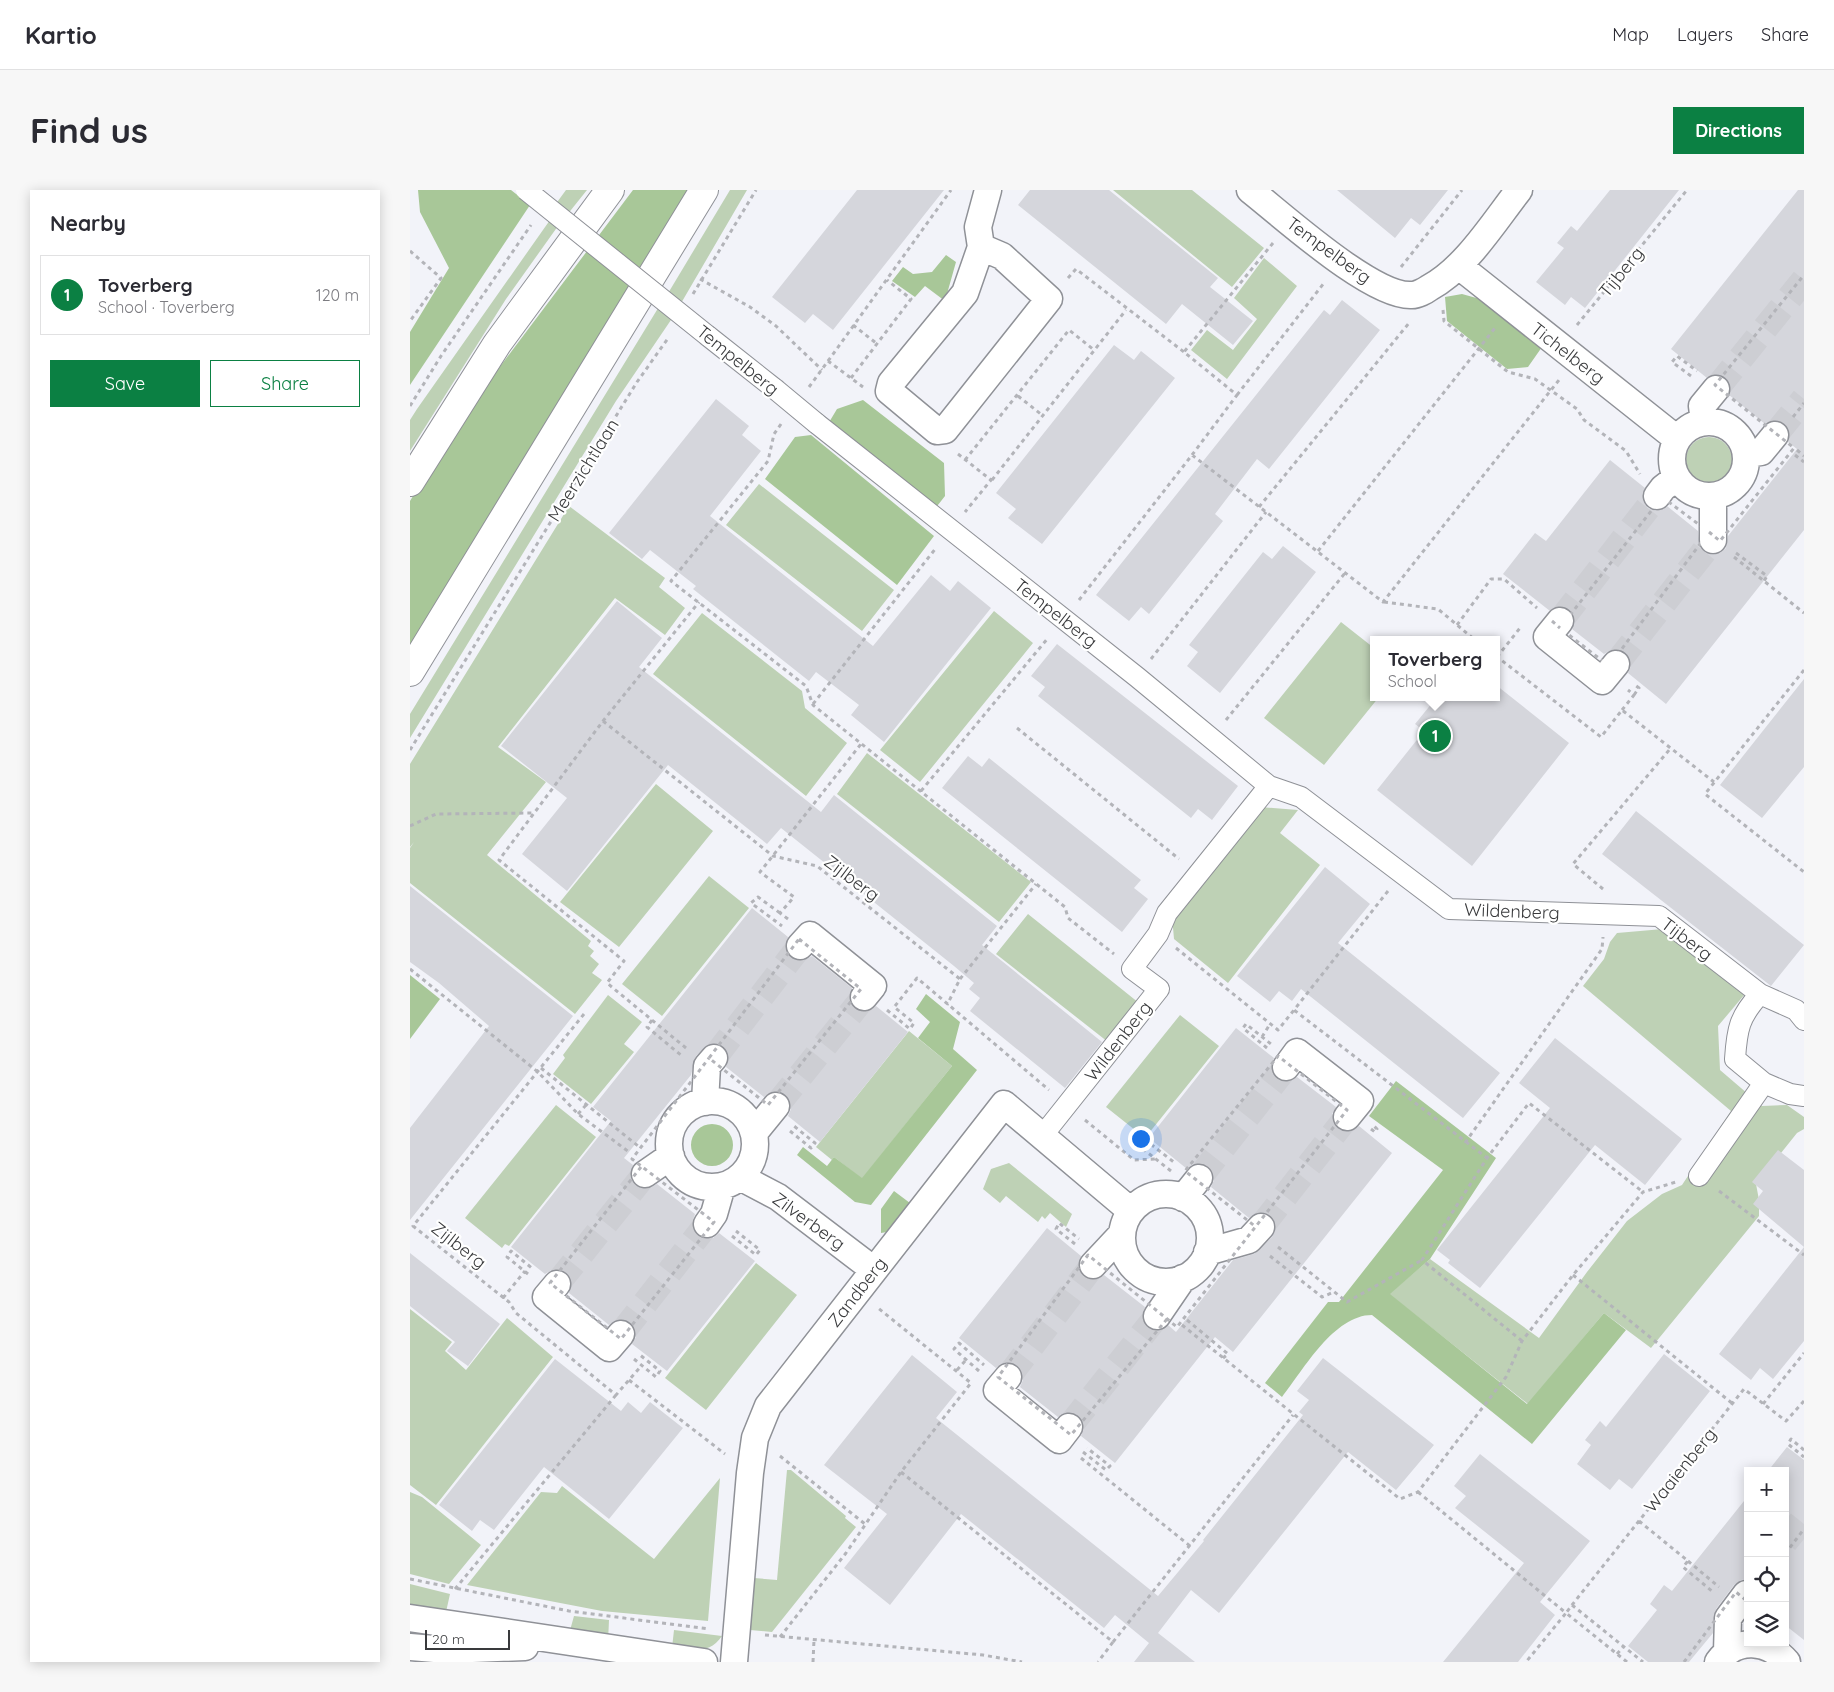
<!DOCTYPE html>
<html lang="en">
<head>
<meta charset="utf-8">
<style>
	:root { --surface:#fff; --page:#f7f7f7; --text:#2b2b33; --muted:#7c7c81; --line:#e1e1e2; --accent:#0b8043 }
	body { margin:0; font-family:Quicksand,sans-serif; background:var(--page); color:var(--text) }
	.controls { position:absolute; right:15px; bottom:15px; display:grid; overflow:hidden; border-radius:0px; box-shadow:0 2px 12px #0003 }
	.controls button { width:45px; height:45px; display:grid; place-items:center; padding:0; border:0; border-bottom:1px solid var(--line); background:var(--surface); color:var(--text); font:25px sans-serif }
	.scale { position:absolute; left:15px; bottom:12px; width:85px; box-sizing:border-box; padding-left:5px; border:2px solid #393a3c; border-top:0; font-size:14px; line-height:18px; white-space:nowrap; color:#393a3c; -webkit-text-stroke:4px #fff; paint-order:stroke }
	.you { position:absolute; left:730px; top:948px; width:18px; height:18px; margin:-12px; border:4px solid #fff; border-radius:50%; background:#1a73e8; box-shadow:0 0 0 8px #1a73e833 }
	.badge { display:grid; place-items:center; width:32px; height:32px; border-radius:50%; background:var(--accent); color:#fff; font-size:16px; font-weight:700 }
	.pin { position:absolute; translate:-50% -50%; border:2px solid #fff; box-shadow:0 1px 5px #0006 }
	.popup { position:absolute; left:960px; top:446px; width:130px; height:65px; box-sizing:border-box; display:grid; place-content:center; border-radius:0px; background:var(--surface); filter:drop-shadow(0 1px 4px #0005); font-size:16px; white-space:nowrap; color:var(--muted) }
	.popup b { font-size:19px; color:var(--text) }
	.popup::after { content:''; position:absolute; left:50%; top:100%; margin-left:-10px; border:10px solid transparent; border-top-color:var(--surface) }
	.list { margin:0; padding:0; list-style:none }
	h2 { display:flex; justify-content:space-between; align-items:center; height:65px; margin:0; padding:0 20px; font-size:21px }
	h2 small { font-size:16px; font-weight:400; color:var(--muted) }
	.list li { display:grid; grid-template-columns:32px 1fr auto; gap:15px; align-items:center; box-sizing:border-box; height:80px; margin:0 10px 10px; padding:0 10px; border:1px solid var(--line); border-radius:0px }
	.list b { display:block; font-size:19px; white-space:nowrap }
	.list p { margin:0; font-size:16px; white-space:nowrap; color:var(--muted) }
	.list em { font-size:16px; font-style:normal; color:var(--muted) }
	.actions { display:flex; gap:10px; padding:15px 20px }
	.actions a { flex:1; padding:11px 0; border:1px solid var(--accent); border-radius:0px; text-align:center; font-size:18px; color:var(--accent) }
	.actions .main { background:var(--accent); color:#fff }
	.icon { flex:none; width:28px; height:28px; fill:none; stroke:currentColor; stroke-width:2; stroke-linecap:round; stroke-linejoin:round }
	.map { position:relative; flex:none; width:1394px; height:1472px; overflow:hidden; border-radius:0px }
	header { display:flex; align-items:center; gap:30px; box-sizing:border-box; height:70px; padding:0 25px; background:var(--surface); border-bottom:1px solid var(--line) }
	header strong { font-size:24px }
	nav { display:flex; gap:28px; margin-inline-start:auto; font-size:18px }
	.intro { display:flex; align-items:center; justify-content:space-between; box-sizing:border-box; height:120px; padding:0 30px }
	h1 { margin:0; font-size:35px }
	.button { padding:12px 22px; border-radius:0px; background:var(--accent); color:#fff; font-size:18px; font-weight:700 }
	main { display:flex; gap:30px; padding:0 30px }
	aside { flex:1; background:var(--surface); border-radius:0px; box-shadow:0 2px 12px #0003 }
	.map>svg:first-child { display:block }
	.green { fill:#bed1b5 }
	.forest { fill:#a8c798 }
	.building { fill:#d5d6dc }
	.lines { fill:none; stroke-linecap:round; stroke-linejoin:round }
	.minor-tunnel { stroke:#cdced3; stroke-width:26; stroke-dasharray:26 13; stroke-linecap:butt }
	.pedestrian-casing { stroke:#8f9197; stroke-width:22 }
	.minor-casing { stroke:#8f9197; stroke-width:29 }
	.tertiary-casing { stroke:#8f9197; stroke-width:30 }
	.path { stroke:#b3b4b9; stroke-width:3; stroke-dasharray:4 4; stroke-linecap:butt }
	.pedestrian { stroke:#fff; stroke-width:20 }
	.minor { stroke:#fff; stroke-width:26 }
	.tertiary { stroke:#fff; stroke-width:28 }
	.pedestrian-bridge-casing { stroke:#8f9197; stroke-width:22; stroke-linecap:butt }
	.path-bridge { stroke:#b3b4b9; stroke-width:3; stroke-dasharray:4 4; stroke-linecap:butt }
	.pedestrian-bridge { stroke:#fff; stroke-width:20 }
	.labels { text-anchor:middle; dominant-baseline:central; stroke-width:4.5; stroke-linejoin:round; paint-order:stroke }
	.street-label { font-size:18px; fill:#393a3c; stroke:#fff }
</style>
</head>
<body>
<header>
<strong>Kartio</strong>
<nav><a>Map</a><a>Layers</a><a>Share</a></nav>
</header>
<div class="intro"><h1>Find us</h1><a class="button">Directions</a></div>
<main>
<aside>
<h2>Nearby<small></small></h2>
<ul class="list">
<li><span class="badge">1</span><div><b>Toverberg</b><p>School · Toverberg</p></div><em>120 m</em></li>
</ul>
<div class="actions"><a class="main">Save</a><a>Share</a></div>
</aside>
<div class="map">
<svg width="1394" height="1472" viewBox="0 0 1394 1472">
	<rect width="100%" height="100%" fill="#f2f3f9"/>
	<path class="green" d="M156,0h21l-20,25 -12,-10z
		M320,0h17l-67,115 -13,-10z
		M703,0h79l72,58 -32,39z
		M140,30l8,6 -52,73 -96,152v-31l7,-11z
		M854,68l33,28 -70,93 -36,-29 16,-20 26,20 24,-31 -23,-21z
		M250,115l13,12 -57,84 -206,337v-24z
		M1276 270a23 23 0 1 1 46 0a23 23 0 1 1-46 0Z
		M349,294l135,106 -32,41 -136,-106z
		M159,316l96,72 -6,9 26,21 -20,27 -50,-37 -117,149 48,35 -59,73 104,86 -3,5 6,5 -4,5 9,8 -7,9 10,7 -27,34 -165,-131v-35l4,-6 -4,5v-83z
		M584,421l39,32 -113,139 -40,-32z
		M292,423l100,78 3,17 42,35 -41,53 -153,-122z
		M931,432l33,26v49h5l-55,68 -60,-47z
		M457,563l164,129 -32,40 -162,-128z
		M246,594l57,47 -94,116 -59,-45z
		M850,617l38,3 -18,23 40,32 -92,118 -54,-44 -2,-23z
		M299,686l40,32 -87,108 -40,-32z
		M618,724l111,89 -31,39 -112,-88z
		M1253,739l82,65 -27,32 2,44 42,36 25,-1 17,12v12l-7,4 -41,51 3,16v16l-108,132 -47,-35 -76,91 -139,-110 41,-35 109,79 48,-66 40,-51 35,-27 20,-9 49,-74 -148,-125 21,-27 6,-17 7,-9z
		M198,805l34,27 -18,22 10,8 -43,52 -38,-30 12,-16 -2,-3z
		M770,825l39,31 -74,92 -39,-31z
		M499,841l43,35 -90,113 -28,-22 -2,3 -16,-13z
		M146,915l40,32 -87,109 -4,-2 -3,4 -37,-30z
		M599,973l63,51 -6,13 -16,-14 -5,6 -3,-3 -4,6 -32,-26 -6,7 -17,-14 8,-20z
		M346,1073l41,32 -91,115 -41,-32z
		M0,1119l42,33 -7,9 21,19 41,-52 46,39 -117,148 -26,-20z
		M377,1280h4l55,46 -1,2 11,9 -84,105 -22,-2 4,-52 23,2z
		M310,1288l-12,143 -106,-10 -135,-26 74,-93 16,1 5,-7 92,73z
		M0,1302l12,5 59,48 -32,39 -39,-10z
		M0,1394l40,10 -4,18 -36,-7z
		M164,1426l35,4 -1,22 -39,-8z
		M264,1440l48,6c-13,19 -30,14 -50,12z"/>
	<path class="forest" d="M8,0h93l19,15 -120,180v-53l39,-64 -29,-56z
		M223,0h58l-281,464v-153l46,-76z
		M536,65l10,7 -11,39 -20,-15 -10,11 -23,-16 11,-14 10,7 19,-2z
		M1052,104l18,5 62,48 -14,20 -21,2 -60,-48 -2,-24z
		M453,210l81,63 1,33 -11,14 -106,-86 9,-15z
		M401,245l123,101 -37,49 -132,-106 30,-42z
		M0,785l30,24 -30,40z
		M516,804l34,28 -7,27 24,21 -106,135 -16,-3 -58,-47 6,-8 24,19 7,-9 28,21 90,-112 -34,-28 12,-16 -14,-13z
		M986,891l100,77 -66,101 -40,35 137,110 77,-91 22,17 -94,114 -160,-129c-38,0 -68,54 -90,82l-17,-14 63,-81h11l104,-132 -74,-54z
		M281 955a21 21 0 1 1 42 0a21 21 0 1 1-42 0Z
		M484,1001l16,12 -23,29 -6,1v-24z"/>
	<path class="building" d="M447,0h87l-111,140 -20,-16 -8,9 -33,-26z
		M620,0h79l109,88 -8,9 43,34 -20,24 -51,-41 -16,20 -148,-119z
		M927,0h111l-28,35 -9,-7 -16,20z
		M1200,0h69l-94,118 -14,-11 -6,8 -29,-23 28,-34 -7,-5 14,-17 6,5z
		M1388,0h6v340l-138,174 -38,-31 3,-7 -1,-7 -5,-7 -7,-3 -7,1 -7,4 -32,-25 2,-13 -5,-7 -7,-3 -12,5 -47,-37 32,-41 11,8 64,-81 35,28 -2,13 5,7 8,3 11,-5 31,25 2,16 5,6 8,2 7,-2 6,-5 2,-12 69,-87 -9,-7 1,-12 -5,-7 -7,-3 -12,4 -36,-29 1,-11 -5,-7 -7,-3 -11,4 -36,-29z
		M932,110l38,30 -111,139 -12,-10 -42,55 8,7 -74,93 -8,-7 -12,14 -33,-26 228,-285 6,5z
		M704,155l20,15 7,-9 34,27 -133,166 -34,-26 8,-9 -20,-16z
		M306,209l33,27 -7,9 19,16 -51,65 163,130 58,-71 19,16 8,-10 33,27 -107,134 -33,-27 8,-10 -43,-33 -7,9 -116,-92 3,-3 -46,-36 -8,9 -33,-26z
		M873,356l33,26 -96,121 -33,-27 11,-14 -9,-7 74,-93 9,7z
		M207,411l45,37 -23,29 182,145 13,-17 163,131 -15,19 120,97 -37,46 -95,-77 10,-13 -11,-9 5,-6 -20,-17 -173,-138 -14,16 -99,-79 -101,126 -45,-37 45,-56 -66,-52z
		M647,454l181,142 -26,34 -14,-11 -7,9 -153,-122 7,-9 -14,-11z
		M1394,489v88l-42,51 -42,-33z
		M1086,495l73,58 -97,123 -95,-76 47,-59 -9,-7 22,-27h59z
		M558,566l14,11 7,-9 152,122 -7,8 14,11 -26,33 -180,-144z
		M1226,621l168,134 -33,41 -169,-132z
		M915,677l45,37 -32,39 162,130 -37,45 -162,-129 -9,12 -13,-10 -9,11 -33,-26z
		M0,696l163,130 -163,204v-92l79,-102 -50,-43 -29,-21z
		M342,718l36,29 -2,13 4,7 7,4 7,-1 8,-4 40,32 -2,14 5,7 6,3 8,-1 7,-5 32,26 -88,110 -32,-26 3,-7 -1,-8 -5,-7 -7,-3 -7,1 -7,5 -38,-30 2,-13 -5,-8 -7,-3 -7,1 -13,12 -5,19 -67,83 9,7 -3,11 2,6 6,5 9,2 10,-5 38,30 -3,9 1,7 5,6 8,3 7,-1 6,-5 36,28 -88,110 -35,-27 4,-7 -1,-7 -5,-8 -7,-3 -7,1 -7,5 -40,-32 2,-14 -5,-7 -7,-3 -7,1 -7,4 -34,-27 100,-126 -18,-14z
		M826,838l38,30 -3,8 2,7 4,6 8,3 12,-5 39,30 -4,7 1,8 5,7 6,3 8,-1 7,-5 33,27 -159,199 -18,-15 -100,126 -34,-27 3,-8 -1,-7 -5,-6 -8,-3 -12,5 -38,-30 3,-7 -1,-8 -5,-7 -7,-3 -7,1 -7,5 -37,-30 88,-110 34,28 -2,13 4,7 7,4 7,-1 7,-4 41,32 -3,8 2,8 4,5 8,3 12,-6 8,7 57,-72 21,-6 18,-17 3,-6v-8l-4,-7 -6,-3h-8l-8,5 -38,-31 3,-7 -1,-8 -4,-5 -8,-4 -8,1 -6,5 -38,-31z
		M1145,848l127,101 -37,46 -50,-40 -115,143 -32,-25 2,-3 -13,-10 113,-142 -31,-25z
		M1368,960l26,20v77l-51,-43 10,-13 -11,-9z
		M1394,1057v94l-31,38 -13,-11 -9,12 -32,-26z
		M0,1063l90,71 -32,42 -21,-15 8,-9 -45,-36z
		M1254,1164l46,37 -78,98 -13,-10 -9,11 -33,-26 14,-19 -6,-5 15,-19 6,6z
		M502,1165l45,37 -21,26 222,178 46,-55 -1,-1 100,-125 -4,-3 10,-12 -12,-9 26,-33 111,87 -38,45 -48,-38 -129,161 -28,-23 -33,43 37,29h-61l15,-19 -34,-28 -11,13 -143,-114 -71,91 -46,-37 43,-54 -63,-49z
		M145,1169l66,52 7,-9 13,11 9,-11 33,26 -74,91 -65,-52 -50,63 -14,-10 -8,11 -33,-26z
		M1377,1257l17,13v180l-19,-15v-154h-17z
		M1070,1264l110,87 -50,61 15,13 -37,47h-75l81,-99 -69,-55 11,-12 -12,-10z
		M1338,1306v83l-7,1 -7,5 -18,24 -3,24 -24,29h-41l-20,-16 29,-36 -7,-6 14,-19 8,6z"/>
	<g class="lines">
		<path class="minor-tunnel" d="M1306,199l88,-109
			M1365,245l29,-36
			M1150,431l97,-125
			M1206,474l97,-124
			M304,868l86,-112
			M366,916l88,-109
			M789,988l87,-111
			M851,1037l86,-110
			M147,1094l88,-110
			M211,1144l86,-110
			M598,1187l85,-112
			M659,1237l88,-111
			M1375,1352l19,-24"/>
		<g class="pedestrian-casing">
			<path id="pedestrian" d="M298,146l67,53
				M406,233l321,254 132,109 32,11 148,112 210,7 101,78 36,16 8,10
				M1350,804c-21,23 -23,35 -25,65l29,24
				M633,945l116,-146 -27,-20 26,-35 9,-21 102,-127
				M1289,986l65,-93 26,11 14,2"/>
		</g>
		<g class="minor-casing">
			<path id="minor" d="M840,0c32,25 123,108 162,105 5,0 13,-4 17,-7 36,-19 65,-66 90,-98
				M571,57l21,9 47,43 -104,131 -8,1 -48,-40 2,-8 74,-90 16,-46 -3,-20 10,-37
				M1049,76l218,173
				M1262 269a37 37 0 1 1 74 0a37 37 0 1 1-74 0Z
				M1294,232l-2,-16 14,-17
				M1336,264l15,-2 14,-17
				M1247,306l6,-8 13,-10
				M1303,306v44
				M1150,431l-13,16 55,44 14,-17
				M390,756l10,-11 63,51 -9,11
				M876,877l11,-15 63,49 -13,16
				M259 954a43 43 0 1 1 86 0a43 43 0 1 1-86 0Z
				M295,912l2,-36 7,-8
				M344,943l22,-27
				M235,984l26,-18
				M330,987l38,20 96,73
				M712 1048a44 44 0 1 1 88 0a44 44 0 1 1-88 0Z
				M773,1008l16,-20
				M297,1034l7,-10 8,-28
				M797,1062l42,-12 12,-13
				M683,1075l29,-31
				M147,1094l-11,13 63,51 12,-14
				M747,1126l26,-38
				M598,1187l-11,13 62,50 10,-13
				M0,1428l294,44
				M0,1457l36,3 79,-3
				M1317,1462l1,-34 18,-24
				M324,1472l16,-189 5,-35 13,-32 236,-302 127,107
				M1308,1472c18,-25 50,-22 69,0"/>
		</g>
		<g class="tertiary-casing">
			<path id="tertiary" d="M0,292l87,-138 113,-154
				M0,482l294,-482"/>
		</g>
		<path class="path" d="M0,61l31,27 -31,43
			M991,77l61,-77
			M658,88l8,-9 108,83
			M290,89l50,28 26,19 46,44
			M283,104l63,-104
			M1033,120l1,11 64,51 27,7 42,30 7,11 42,31 14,23
			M443,135l23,18
			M1167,135l110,-135
			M418,171l123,-171
			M1281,186l-19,-14 5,-6 20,15
			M441,188l60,-79 -24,-19
			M399,197l19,-26 35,26
			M827,205l87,-112
			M608,206l24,19
			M0,216l31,-50 90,-131
			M1383,227l11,-14
			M371,234l-7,10 -6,27 -97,120 135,105 7,19 252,202 3,11 46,36
			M1387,260l7,6
			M548,264l33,26 -26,32
			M782,265l45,-60 -53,-43 89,-109
			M1385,265l9,7
			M555,270l104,-130 25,20
			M582,290l134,-170
			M1252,307l47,35 -100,134 -49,-38z
			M849,317l150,-184
			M908,361l177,-223
			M1326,363l31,23 -3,5
			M1324,367l70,56
			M669,410l113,-145 191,147 176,-222
			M974,412l54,7 37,31
			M1047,435l34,-46h13l33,29
			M1086,466l105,81 21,-27 92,72
			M1087,467l23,-29
			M741,469l115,-147
			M1394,480l-99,124 99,78
			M1224,505l5,-7 -4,-3
			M403,514l123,-156
			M1212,520l12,-15 -6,-5
			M816,530l119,-147
			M193,531l170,135 44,10 143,113 -13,26
			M607,538l162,131
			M0,560l227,-368 32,-45
			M511,601l127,-153
			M0,636l26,-12 99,-1
			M1193,699l-30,-25 97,-115
			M978,701l-94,119 193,148
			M370,723l-22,-16 -7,6 31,23
			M378,729l-8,-6 14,-16 -34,-25 101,-128
			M766,758l102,82 16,-20
			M0,779l128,103 40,42 51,38
			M550,789l76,-95
			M485,816l22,-28 132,112
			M477,820l23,19 4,-6 -21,-17
			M174,824l-171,212 96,76 7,11 100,82 26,-30
			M242,830l-5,7 35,29
			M852,847l8,-13
			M276,858l-79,-65 17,-22 -125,-101 104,-139 96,-119
			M857,858l-24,-20 3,-4 25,20
			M131,878l97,78
			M168,924l9,-10
			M675,930l49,40 21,-1
			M961,939l4,3 2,-3 -3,-3
			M380,941l21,17 4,-5 -21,-17
			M1055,953l137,-194 1,-12
			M761,981l-28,-22 5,-7 27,21
			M1309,1001l85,64
			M322,1046l24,19 4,-5 -24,-19
			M665,1054l-19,-15 3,-6 20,16
			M868,1057l69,55 75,-42
			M860,1066l52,41 12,-5
			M118,1084l-21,-17 4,-6 22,18
			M1163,1085l160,129
			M93,1108l22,-27
			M777,1130l41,34 -5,4
			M772,1135l218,174 18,-7 88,-115 16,-36 51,-66 70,-83 33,-10
			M1112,1151l-100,-81 65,-102 42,-55 114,89
			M224,1169l22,18 4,-6 -20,-16
			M547,1180l9,-10
			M569,1181l-25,-22 5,-6 25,22
			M219,1190l96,74
			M1353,1214l41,-51
			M1394,1260l-13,-11 -3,5 16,13
			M673,1262l23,18 4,-4 -23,-18
			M370,1266l85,68
			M671,1268l109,88
			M491,1282l212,170 -15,20
			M1008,1302l148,121 -40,49
			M1229,1331l49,40 -5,6 30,25
			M1375,1364l19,-25
			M1278,1371l31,26
			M0,1389l159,32 140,18
			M45,1399l161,-194
			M1162,1415l71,57
			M355,1445l218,20 39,7
			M370,1447l66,-84 55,-81 70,-89 -93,-75
			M703,1452l180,-227
			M1207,1464l7,-8
			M403,1472l1,-22
			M1217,1472l-61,-49 6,-8 172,-216 42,32 18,-20"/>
		<use href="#pedestrian" class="pedestrian"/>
		<use href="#minor" class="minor"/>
		<use href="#tertiary" class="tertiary"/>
		<g class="pedestrian-bridge-casing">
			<path id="pedestrian-bridge" d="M116,0l182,146
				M365,199l41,34"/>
		</g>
		<path class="path-bridge" d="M1299,342l11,9 74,-93 -79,-63 89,-110
			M1142,431l8,7
			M389,749l62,50 -93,116 -59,-47z
			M231,977l-91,116 71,56 93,-117 -82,-63 77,-101
			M757,1129l-96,116 -73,-58 90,-122 89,72 170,-217 -69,-54 -93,115 71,56
			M1274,1472l52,-70 12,10"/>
		<use href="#pedestrian-bridge" class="pedestrian-bridge"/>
	</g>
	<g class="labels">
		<g class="street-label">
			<text transform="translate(919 60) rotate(36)">Tempelberg</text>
			<text transform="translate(1211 82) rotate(-51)">Tijberg</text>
			<text transform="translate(1158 163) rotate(38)">Tichelberg</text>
			<text transform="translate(328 170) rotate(39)">Tempelberg</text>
			<text transform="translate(173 280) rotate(-58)">Meerzichtlaan</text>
			<text transform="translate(646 423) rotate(38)">Tempelberg</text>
			<text transform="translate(442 688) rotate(37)">Zijlberg</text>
			<text transform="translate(1102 721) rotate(2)">Wildenberg</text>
			<text transform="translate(1277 749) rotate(37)">Tijberg</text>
			<text transform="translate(708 851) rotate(-52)">Wildenberg</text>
			<text transform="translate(399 1031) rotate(36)">Zilverberg</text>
			<text transform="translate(49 1055) rotate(38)">Zijlberg</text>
			<text transform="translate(447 1102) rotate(-52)">Zandberg</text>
			<text transform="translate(1270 1280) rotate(-51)">Waaienberg</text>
		</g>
	</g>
</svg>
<div class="controls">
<button>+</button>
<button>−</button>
<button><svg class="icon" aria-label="locate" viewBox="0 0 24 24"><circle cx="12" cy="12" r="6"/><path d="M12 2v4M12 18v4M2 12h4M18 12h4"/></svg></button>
<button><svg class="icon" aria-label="layers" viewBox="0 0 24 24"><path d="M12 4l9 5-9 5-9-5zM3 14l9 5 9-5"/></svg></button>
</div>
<div class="scale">20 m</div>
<div class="you"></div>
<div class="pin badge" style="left:1025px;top:546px">1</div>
<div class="popup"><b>Toverberg</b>School</div>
</div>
</main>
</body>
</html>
